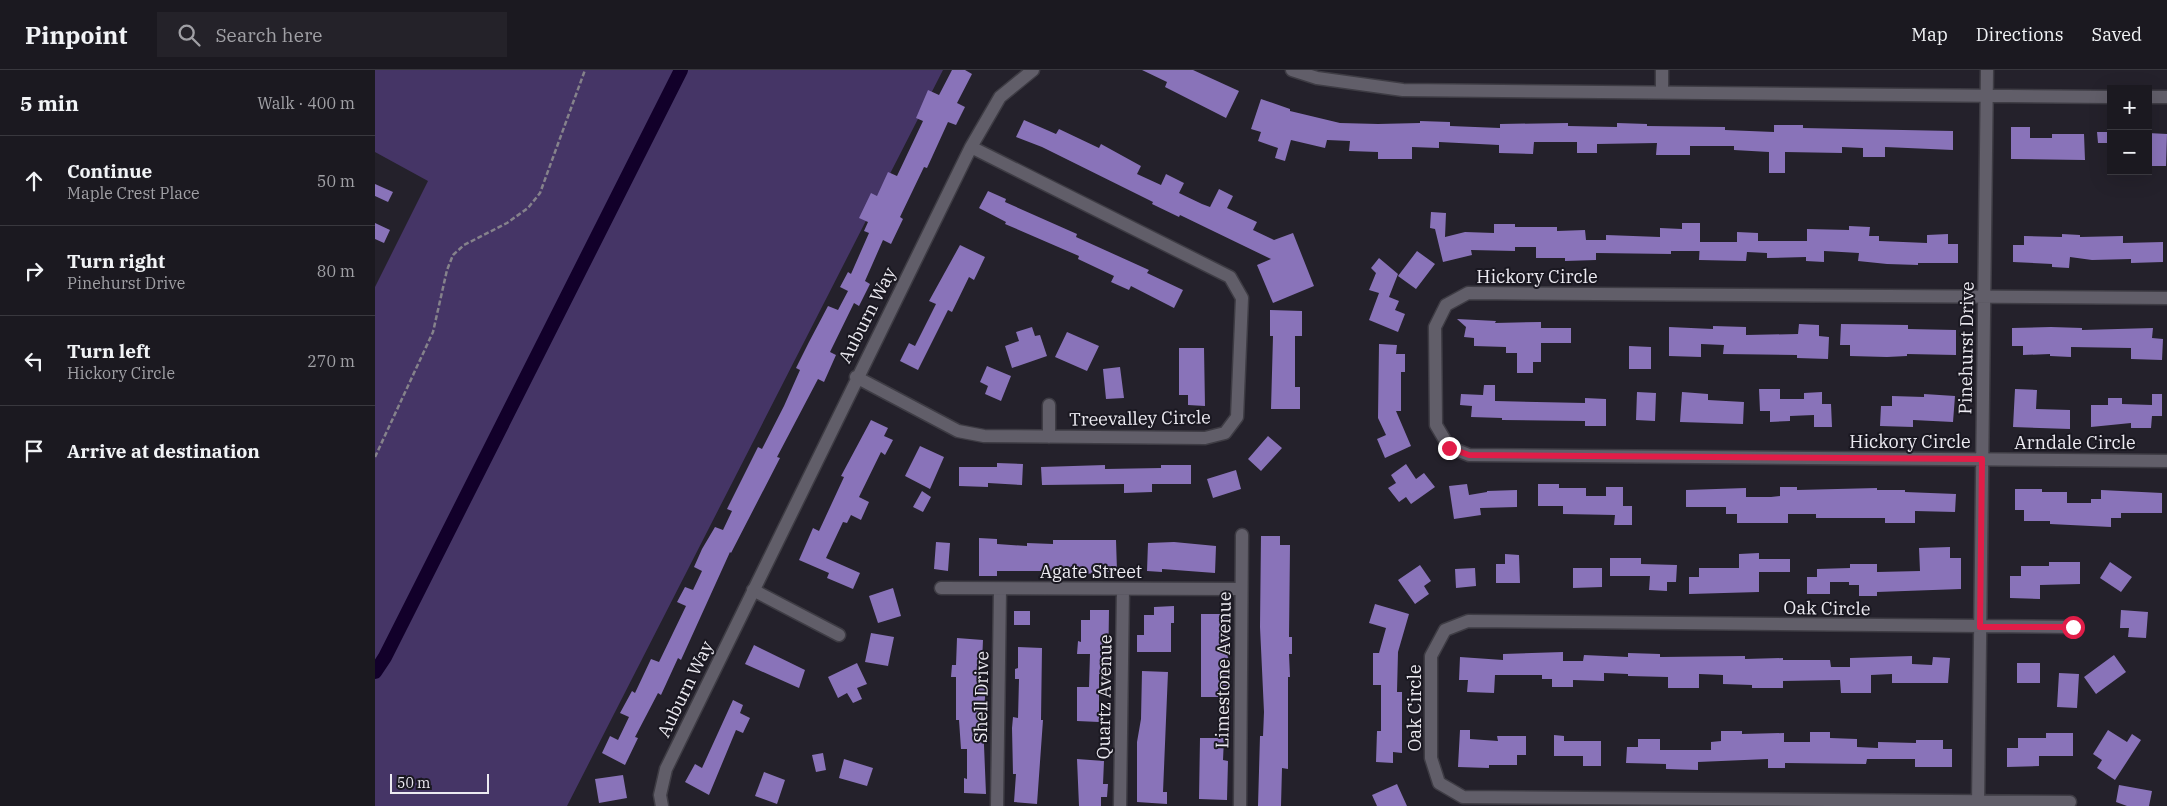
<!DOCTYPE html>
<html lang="en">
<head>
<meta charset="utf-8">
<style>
	:root { --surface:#1b1920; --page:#242229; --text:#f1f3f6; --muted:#a0a0a5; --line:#39383e }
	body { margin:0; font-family:"IBM Plex Serif",serif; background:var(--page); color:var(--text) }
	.controls { position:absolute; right:15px; top:15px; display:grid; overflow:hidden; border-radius:0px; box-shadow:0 5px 20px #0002 }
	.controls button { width:45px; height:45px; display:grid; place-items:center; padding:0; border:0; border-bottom:1px solid var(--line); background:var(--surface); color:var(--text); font:25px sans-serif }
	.scale { position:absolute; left:15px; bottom:12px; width:99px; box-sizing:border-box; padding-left:5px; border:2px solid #eceaf1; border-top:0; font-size:14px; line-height:18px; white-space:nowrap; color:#eceaf1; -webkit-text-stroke:4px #1a1821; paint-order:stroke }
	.stop { position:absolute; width:15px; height:15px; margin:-11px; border:4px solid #e11d48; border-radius:50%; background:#fff }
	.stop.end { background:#e11d48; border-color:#fff; box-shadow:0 1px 5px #0008 }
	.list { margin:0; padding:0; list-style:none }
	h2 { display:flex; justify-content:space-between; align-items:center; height:65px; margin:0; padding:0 20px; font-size:21px }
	h2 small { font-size:16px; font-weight:400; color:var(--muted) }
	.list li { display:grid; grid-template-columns:32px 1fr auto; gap:15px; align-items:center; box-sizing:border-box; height:90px; padding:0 20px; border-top:1px solid var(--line) }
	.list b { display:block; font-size:19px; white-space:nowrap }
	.list p { margin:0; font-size:16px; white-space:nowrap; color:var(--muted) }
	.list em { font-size:16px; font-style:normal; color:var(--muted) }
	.icon { flex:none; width:28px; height:28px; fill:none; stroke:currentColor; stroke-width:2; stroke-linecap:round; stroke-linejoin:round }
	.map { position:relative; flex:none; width:1792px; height:736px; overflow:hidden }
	header { display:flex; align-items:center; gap:30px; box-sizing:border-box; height:70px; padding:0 25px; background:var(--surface); border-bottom:1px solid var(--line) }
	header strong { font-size:24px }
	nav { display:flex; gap:28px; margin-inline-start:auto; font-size:18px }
	.search { width:350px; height:45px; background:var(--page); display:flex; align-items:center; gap:12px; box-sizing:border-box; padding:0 18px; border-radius:0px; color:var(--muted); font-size:19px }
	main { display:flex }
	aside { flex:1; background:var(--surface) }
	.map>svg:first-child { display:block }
	.green { fill:#453566 }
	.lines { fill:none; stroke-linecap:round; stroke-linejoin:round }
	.canal { stroke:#12002a; stroke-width:14 }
	.building { fill:#8973b9 }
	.street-casing { stroke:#3e3c44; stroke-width:15 }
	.path { stroke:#85828b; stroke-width:2.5; stroke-dasharray:5 2.5; stroke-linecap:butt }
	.street { stroke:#615e69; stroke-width:12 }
	.route { stroke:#e11d48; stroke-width:6 }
	.labels { text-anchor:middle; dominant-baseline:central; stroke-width:4; stroke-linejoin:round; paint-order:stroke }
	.street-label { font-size:18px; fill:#eceaf1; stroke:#1a1821 }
</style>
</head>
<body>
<header>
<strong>Pinpoint</strong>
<div class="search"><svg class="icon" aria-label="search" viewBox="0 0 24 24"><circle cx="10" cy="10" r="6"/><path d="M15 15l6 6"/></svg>Search here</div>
<nav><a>Map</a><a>Directions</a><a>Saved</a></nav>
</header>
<main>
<aside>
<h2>5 min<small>Walk · 400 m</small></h2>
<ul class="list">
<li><svg class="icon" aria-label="ahead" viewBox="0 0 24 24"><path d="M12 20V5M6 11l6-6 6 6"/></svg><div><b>Continue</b><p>Maple Crest Place</p></div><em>50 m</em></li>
<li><svg class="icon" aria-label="right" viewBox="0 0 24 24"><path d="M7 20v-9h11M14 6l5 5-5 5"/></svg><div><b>Turn right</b><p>Pinehurst Drive</p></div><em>80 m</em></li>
<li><svg class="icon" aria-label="left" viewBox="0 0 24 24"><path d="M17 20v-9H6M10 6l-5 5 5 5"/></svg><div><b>Turn left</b><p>Hickory Circle</p></div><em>270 m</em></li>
<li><svg class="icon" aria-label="arrive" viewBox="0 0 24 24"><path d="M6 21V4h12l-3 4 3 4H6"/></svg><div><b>Arrive at destination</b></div></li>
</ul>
</aside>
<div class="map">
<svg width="1792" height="736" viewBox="0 0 1792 736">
	<rect width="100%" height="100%" fill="#24212b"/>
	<path class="green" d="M0,0h568l-376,736h-192v-519l53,-106 -53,-29z"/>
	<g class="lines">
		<path class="canal" d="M0,602l10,-15 296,-587"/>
	</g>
	<path class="building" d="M577,0h13l7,4 -15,29 8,4 -9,18 -8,-3 -21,46 -3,-1 -24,50 3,2 -12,25 -8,-4 -18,41 5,3 -11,22 -5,-3 -24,49 6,3 -12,27 -6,-3 -41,78 3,1 -49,95 -1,-1 -49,108 -3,-2 -17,37 -3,-2 -23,44 3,1 -13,27 -23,-12 8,-17 8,4 11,-23 -9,-4 12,-22 3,2 16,-34 8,3 27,-56 -9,-4 8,-15 8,3 9,-19 -8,-4 8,-18 13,-22 8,3 9,-19 -5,-2 31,-62 4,2 22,-43 16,-36 -4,-2 13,-26 19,-36 10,4 10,-19 -8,-4 8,-15 3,2 18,-41 -5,-2 4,-9 -9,-4 12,-25 6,3 11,-24 9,4 26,-55 -7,-3 12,-28 11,5z
		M767,0h51l46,21 -13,27 -61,-31 2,-5z
		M886,29l29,10v2l50,12 38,1 42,-1v-2l30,1v4l50,2v-4l68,-1v3l49,1v-4l30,1v2l78,1v3l49,2v-7h29v3l150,3v19l-68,-3v10h-22v-9l-21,-1v6l-57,-1v21h-16v-21l-35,-2v-4h-44v9h-34l1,-12 -60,1v9h-20v-11h-43l-1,12 -34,-1v-8l-60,-3v6l-27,-1v12h-34v-7l-29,-1 1,-10 -23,-1 -2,8 -34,-8 -6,21 -10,-3 3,-10 -20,-7 3,-9 -10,-3z
		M649,50l32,14 3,-5 40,19 2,-4 40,22 -4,8 24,11 5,-11 18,9 -5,10 23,11 8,3 9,-18 14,7 -6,12 30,14 -4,8 21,10 19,-7 21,53 -41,17 -16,-38 14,-6 -91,-44 -1,2 -27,-13 1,-2 -111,-55 -26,-10z
		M1636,57h19v11h22v-4h32l1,26 -74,-1z
		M1722,62h14v11h-13z
		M1773,63l19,1 -1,32h-18z
		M0,114l18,8 -5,10 -13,-6z
		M613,121l18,8 -1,3 72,32 -1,3 73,33 -2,3 36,17 -9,18 -43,-22 -2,4 -18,-8 3,-6 -36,-17 1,-3 -74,-32 1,-2 -27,-14z
		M1056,142l15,1 -1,24 20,-5 29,1v-9h21v3h42v4l28,-1 1,10h20v-5l54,2v-9l22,1v-6h18v28h-29v3l-75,-1v7l-31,1v-3h-29v-11h-21v4l-44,-1 1,5 -29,7 -8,-33 -5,-1z
		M0,153l15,7 -6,13 -9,-4z
		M1474,156l21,1 -1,9h10v5l48,2v-8l21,-1v10h10v19h-40v2l-31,-1 -29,-3 1,-8 -35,-2v11l-18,-1v-4l-39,1v-5l-20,-1 -1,9 -47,-1 1,-18h37v-10l21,1v8h49v-12l42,1z
		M1687,164l18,1v2l43,-1v7l40,-1v20l-32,1v-4l-39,1 -22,-3 -1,11 -17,-1v-3l-39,-2v-17h11v-9l38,1z
		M585,175l25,12 -11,23 -5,-3 -17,35 -4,-2 -30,60 -18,-9 9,-18 6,3 21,-42 -7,-3z
		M1042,181l18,13 -19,25 -18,-13z
		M1004,188l19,16 -9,23 10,4 -4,9 10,4 -7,18 -29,-12 10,-27 -10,-3 7,-17 -5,-5z
		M895,240l32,1v25h-7v51h5v22h-29l2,-73h-3z
		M1082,249l39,2 -1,2 46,-1v6h30v15h-30v19h-8v11h-16v-20h-11v-6l-32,-1v-8l-10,-1 2,-10z
		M1424,254l20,1v11l10,1 -1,22 -31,-1v-3l-74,-1 1,-9 -23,-1v13l-32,-1v-29l44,2v-3l33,1v8l52,-1z
		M1466,254l67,1v4l48,1v25l-49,-1v2l-20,1 -37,-1v-11h-10z
		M657,257l3,9 5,-1 7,21 -35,12 -7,-22 14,-5 -3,-9z
		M1676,257l31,1v2l71,-2 -1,10 11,1 -1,21 -31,-1v-11l-60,-1v10l-21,-1v-2l-27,1v-9h-11v-18z
		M692,262l32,14 -12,25 -32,-14z
		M1004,274l18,1 -1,9h9v18h-4v39h-5l15,35 -26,12 -8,-19 9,-4 -8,-17z
		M1254,276l22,1v22h-22z
		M804,278h25l1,58 -17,-1v-10h-9z
		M612,296l24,10 -10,25 -16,-7 3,-8 -8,-4z
		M745,297l4,31 -18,1 -3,-30z
		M1109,315h11v16l90,2v-5l21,1v27h-21v-5l-83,-1v-2l-31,-1 1,-11 -12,-1 1,-11 22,1z
		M1384,319h21v10h24v-6l18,-1v12h9l1,23h-18v-12l-24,1v5l-20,1v-11h-10z
		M1640,319l22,1 -1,19 34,1v19l-57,-2z
		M1262,322l19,1 -1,28 -19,-1z
		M1307,322l26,2v6l36,2 -1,22 -63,-2z
		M1549,324l31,2 -2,26 -40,-2v7l-33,-1 1,-20h11v-10l32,1z
		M1777,324h10v22h-10l-1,12h-20v-5l-40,4v-22h17v-7h14v6l30,1z
		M496,350l17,8 -4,8 9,4 -8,15 -4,-3 -22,45 10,5 -8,18 -10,-5 -4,8 -4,-1 -17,36 34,15 -7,16 -26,-11 2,-5 -30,-13 14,-32 6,3 25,-54 -3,-1z
		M893,366l14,12 -21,23 -13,-12z
		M545,376l24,11 -14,32 -25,-13z
		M622,393l26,1 -1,21 -34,-2v4l-29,-1v-19h38z
		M1031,394l10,15 8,-6 11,14 -24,17 -5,-7 -7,5 -11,-14 8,-5 -5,-8z
		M730,395v4l56,-1v-3h30v19h-39v8l-28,1v-9l-82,1 -1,-18z
		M861,400l5,19 -28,9 -6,-19z
		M1092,414l2,11 18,-3v-1l30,-1v17l-37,1 1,7 -27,4 -5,-33z
		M1163,414h21v4h27v8h20v-9h17v19h9v19h-18l1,-10 -52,-1v-8h-25z
		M1405,417h17v3l80,-2v2h28v2l51,2 -1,18 -40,-1v12h-30v-5h-69v-4h-28v9h-51v-9h-11v-7h-40v-17l60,-2v9h25l9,-1z
		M1640,419h27v3h25v11h24v-4h10v-9l61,3v20h-41v5h-10v9l-61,-3v-3h-26v-11h-9z
		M547,421l9,6 -8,15 -10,-5z
		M886,466h19v9h10l-1,92h3v17h-3l1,23h-2v92l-6,-1 -1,38h-23l2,-70h3l1,-24 -4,-85z
		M604,468l18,1v5l30,2v-3l26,1v-4h63l1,31 -42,4v-4h-78v5h-18z
		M561,472l14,1 -2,28 -14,-2z
		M799,472l42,4 -1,27 -53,-4v3l-15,-1 1,-28z
		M1575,477v11h11v31l-84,3v4h-18v-11h-10v-3h-19v12h-23v-17h10v-8l33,-1v-4h27v8l43,-1 -1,-23z
		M1384,483v6h31v13h-31v20l-70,2v-17h10v-9h40v-14z
		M1130,484l14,1 1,28h-24v-19h9z
		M1235,488h31v6l36,1 -1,17h-9v9l-18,-1 1,-14h-40z
		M1674,492h31v22l-40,1v14l-30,-1v-22h11v-10h28z
		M1735,492l22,15 -11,15 -21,-14z
		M1045,495l11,16 -7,5 5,8 -14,10 -17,-24z
		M1100,498l1,18 -20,2 -1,-19z
		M1198,498h29v19l-29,1z
		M518,518l8,28 -23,7 -9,-27z
		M1000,534l34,10 -11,38 -1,40h5v61l-9,-1v11l-17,-1 1,-31h4v-46h-8v-32h6l7,-25 -17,-5z
		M799,536v17h-3v29h-34v-17h7v-20h10v-8z
		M715,540h19l-1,64h-9v48l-22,-1v-34h12l1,-33h-13l1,-13 3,1v-22h9z
		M1746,540l27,2 -2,26 -18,-1 1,-9h-9z
		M639,541h16v14h-16z
		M826,544h28l-1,49h2v13l-3,-1v22h-26z
		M496,563l23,4 -6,29 -23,-4z
		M582,568l26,2 -2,45 5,1 -3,35 3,73 -22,-1v-15l3,1v-30h-6l-2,-29h-3v-43h-5l1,-12h4z
		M379,575l51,25 -6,18 -54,-24z
		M643,577l24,1 -1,72h2l-6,84 -23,-2 2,-28h-3l-1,-46 1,-11 5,1 1,-39h-4v-10l3,-1z
		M1188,582v9h20l1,-6 44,2v-4l32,1v3l85,-1v3l38,-1v2h47l1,7h19v-9l62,-2v8l20,1 1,-8 17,1 -2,25h-56v-9l-21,1v18h-30l-1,-13 -57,1v7h-31v-3l-29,-1v-9l-24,-1v14h-31v-11l-40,-1v-2l-24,-1v8l-31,-1v7h-21v-8h-10v-4h-47l-1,18 -27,-1 1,-12h-9l1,-23 43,3v-6z
		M1739,585l12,17 -30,22 -12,-17z
		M482,593l10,21 -10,4 5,11 -9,4 -6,-10 -9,5 -10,-21z
		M1642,593h23v20h-23z
		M767,601l26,1 -5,120h4v12l-30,-2v-60l4,-23z
		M1684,603l20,1 -2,34 -20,-1z
		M358,630l10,5 -3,8 10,5 -7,15 -7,-3 -27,65 -24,-13 10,-18 7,4z
		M1085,660h10v9l28,2 -1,-5h29v19h-9v10h-28v3l-31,-1z
		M1733,660l19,12 5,-8 9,6 -26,40 -18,-12 5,-8 -9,-6z
		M1346,661h21v3l42,-1v9h26v-10h20v6l27,1v8l21,1v-6l38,1v-3h27v9h9v18h-37v-8h-48l-1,5 -81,-1v5h-17v-9l-70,3v8l-32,-1v-5l-40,-1 1,-16h11v-8h22v11h51v-8l10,-1z
		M1671,663h27v23h-34v10l-32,1v-19h11v-10h28z
		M1179,665l10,1v5h37v25h-18v-10h-29z
		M825,668h24l-1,22 5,1 -1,39 -28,-1z
		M448,683l3,17 -10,2 -4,-17z
		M469,689l29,9 -6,18 -28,-8z
		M702,689l27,2 -1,23h5l-1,13h-6v9h-22z
		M389,702l21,8 -8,24 -22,-8z
		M248,705l4,23 -28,5 -4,-24z
		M1022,714l10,22h-30l-5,-11z
		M1744,715l33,6 -3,15h-22l-11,-4z"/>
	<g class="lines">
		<g class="street-casing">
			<path id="street" d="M917,0l25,8 86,12 708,7
				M1287,22v-22
				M1773,27h19
				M1792,228l-699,-5 -22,12 -11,22 1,98 13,22 20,8 698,6
				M481,307l102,54 26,5 221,2 20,-5 12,-16 5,-119 -12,-21 -259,-130
				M674,367v-32
				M566,518l300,1
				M378,520l86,45
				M1695,732l-607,-5 -24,-14 -8,-25v-102l14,-26 23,-9 605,6
				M287,736l-2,-11 6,-26 305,-622 29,-50 33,-27
				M622,736l3,-217
				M745,736l3,-217
				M865,736l2,-271
				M1603,736l9,-736"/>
		</g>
		<path class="path" d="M0,387l58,-125 14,-62 6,-15 11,-10 43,-22 21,-15 12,-15 45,-123"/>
		<use href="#street" class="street"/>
	</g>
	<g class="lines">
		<path class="route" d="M1074,378l20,7 513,4 -2,168h93"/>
	</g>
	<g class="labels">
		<g class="street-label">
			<text x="1162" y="206">Hickory Circle</text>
			<text transform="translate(492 245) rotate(-63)">Auburn Way</text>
			<text transform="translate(1591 278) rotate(-89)">Pinehurst Drive</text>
			<text transform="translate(765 348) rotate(-1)">Treevalley Circle</text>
			<text x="1535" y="371">Hickory Circle</text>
			<text x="1700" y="372">Arndale Circle</text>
			<text x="716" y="501">Agate Street</text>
			<text transform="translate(1452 538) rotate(1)">Oak Circle</text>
			<text transform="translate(848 600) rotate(-89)">Limestone Avenue</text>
			<text transform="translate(310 619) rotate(-64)">Auburn Way</text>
			<text transform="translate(606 627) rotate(-89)">Shell Drive</text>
			<text transform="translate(729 627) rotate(-89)">Quartz Avenue</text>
			<text transform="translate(1039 638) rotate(-90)">Oak Circle</text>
		</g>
	</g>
</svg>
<div class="controls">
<button>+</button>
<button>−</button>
</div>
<div class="scale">50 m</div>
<div class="stop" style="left:1698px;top:557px"></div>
<div class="stop end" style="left:1074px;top:378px"></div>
</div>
</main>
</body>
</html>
